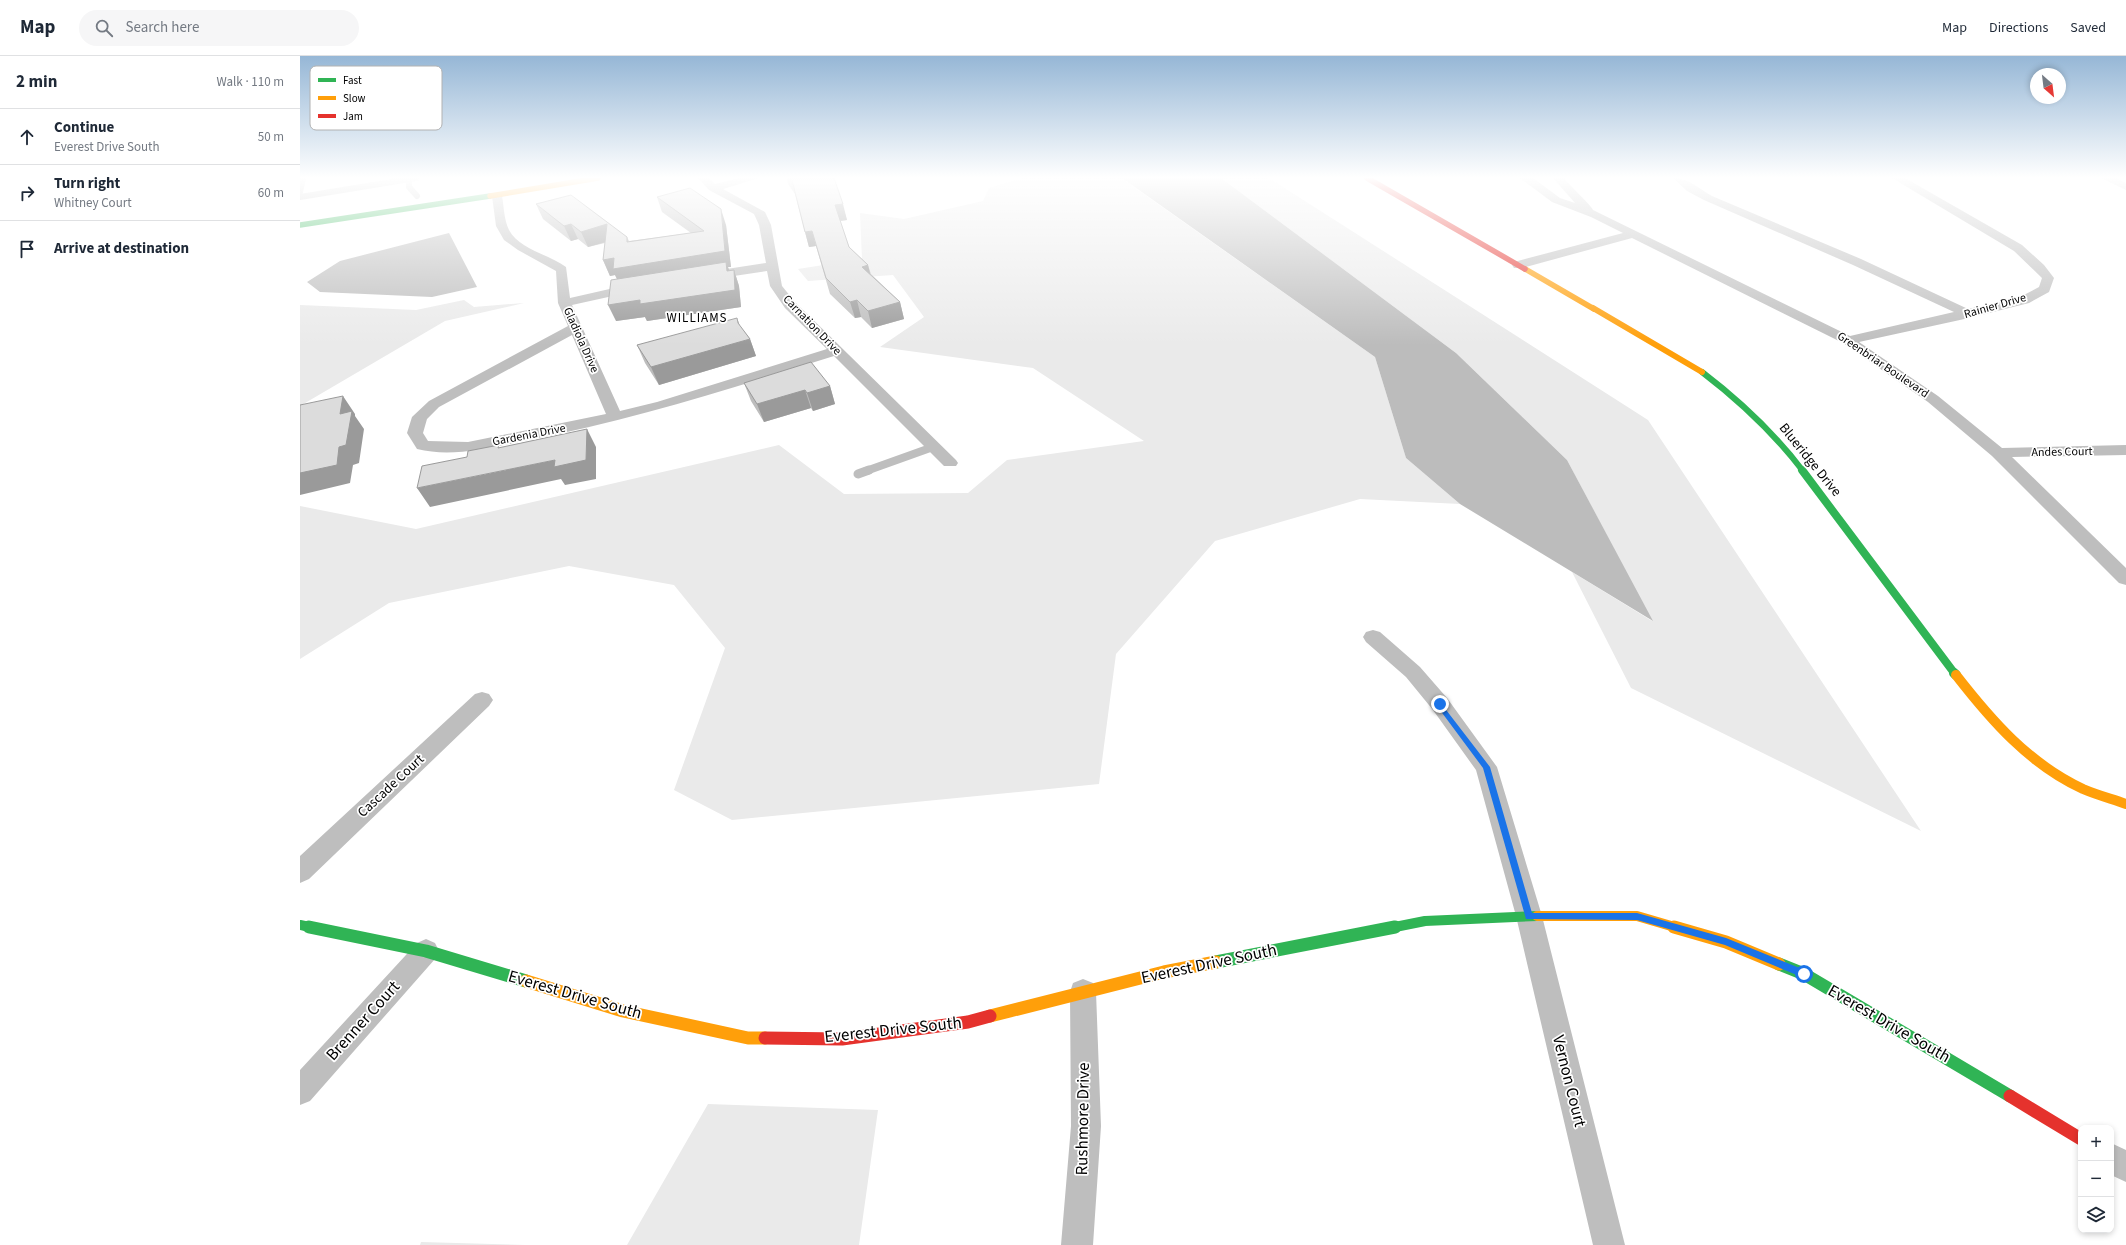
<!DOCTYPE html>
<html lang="en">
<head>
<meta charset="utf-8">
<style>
	:root { --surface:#fff; --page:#f6f6f7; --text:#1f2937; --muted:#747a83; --line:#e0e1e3 }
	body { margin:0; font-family:"Source Sans 3",sans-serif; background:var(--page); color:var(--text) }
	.controls { position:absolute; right:12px; bottom:12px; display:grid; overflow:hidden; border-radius:8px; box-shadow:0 2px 6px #0003 }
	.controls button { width:36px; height:36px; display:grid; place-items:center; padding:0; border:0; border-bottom:1px solid var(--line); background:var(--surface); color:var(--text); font:20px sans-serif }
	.compass { position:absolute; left:1730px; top:12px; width:36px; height:36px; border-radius:50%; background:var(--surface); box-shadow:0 2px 6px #0003; rotate:152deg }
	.stop { position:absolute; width:12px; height:12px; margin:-9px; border:3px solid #1a73e8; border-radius:50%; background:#fff }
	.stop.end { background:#1a73e8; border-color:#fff; box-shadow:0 1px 4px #0008 }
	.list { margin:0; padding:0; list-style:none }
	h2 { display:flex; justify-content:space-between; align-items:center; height:52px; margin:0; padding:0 16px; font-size:17px }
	h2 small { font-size:13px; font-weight:400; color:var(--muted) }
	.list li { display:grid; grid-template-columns:26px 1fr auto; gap:12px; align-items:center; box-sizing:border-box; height:56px; padding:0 16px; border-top:1px solid var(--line) }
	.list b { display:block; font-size:15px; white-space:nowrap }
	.list p { margin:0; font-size:13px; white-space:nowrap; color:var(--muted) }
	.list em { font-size:13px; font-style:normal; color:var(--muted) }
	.icon { flex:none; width:22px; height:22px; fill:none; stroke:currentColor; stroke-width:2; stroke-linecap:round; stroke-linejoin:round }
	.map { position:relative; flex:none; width:1826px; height:1189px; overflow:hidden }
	header { display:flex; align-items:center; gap:24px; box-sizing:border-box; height:56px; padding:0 20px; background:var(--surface); border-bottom:1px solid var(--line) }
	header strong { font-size:19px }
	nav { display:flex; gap:22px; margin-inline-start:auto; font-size:14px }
	.search { width:280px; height:36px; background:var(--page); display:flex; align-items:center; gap:10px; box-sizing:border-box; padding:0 14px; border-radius:22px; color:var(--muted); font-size:15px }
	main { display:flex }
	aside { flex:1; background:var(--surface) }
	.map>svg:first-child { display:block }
	.green { fill:#eaeaea }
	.water { fill:#bcbcbc }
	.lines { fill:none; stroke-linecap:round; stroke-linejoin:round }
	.lane-far2 { stroke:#bebebe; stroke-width:6 }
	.lane-far1 { stroke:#bebebe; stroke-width:8 }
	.lane { stroke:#bebebe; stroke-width:9 }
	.street { fill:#bebebe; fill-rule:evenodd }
	.fast-far4 { stroke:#30b455; stroke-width:5.5 }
	.fast-far3 { stroke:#30b455; stroke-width:6 }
	.fast-far2 { stroke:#30b455; stroke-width:8 }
	.fast-far1 { stroke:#30b455; stroke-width:10 }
	.fast { stroke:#30b455; stroke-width:13 }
	.slow-far3 { stroke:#ff9f0a; stroke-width:5.5 }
	.slow-far2 { stroke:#ff9f0a; stroke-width:6 }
	.slow-far1 { stroke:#ff9f0a; stroke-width:10 }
	.slow { stroke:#ff9f0a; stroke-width:13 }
	.jam-far1 { stroke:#e5322d; stroke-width:5.5 }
	.jam { stroke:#e5322d; stroke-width:13 }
	.wall { fill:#bdbdbd }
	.shaded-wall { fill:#9a9a9a }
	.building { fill:#dcdcdc; stroke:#9a9a9a }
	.route { fill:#1a73e8 }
	.labels { text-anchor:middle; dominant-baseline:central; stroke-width:3.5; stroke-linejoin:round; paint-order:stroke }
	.far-street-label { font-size:12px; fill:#000; stroke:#fff }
	.far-neighbourhood-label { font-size:13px; letter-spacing:1px; fill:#000; stroke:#fff }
	.street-label { font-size:14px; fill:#000; stroke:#fff }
	.near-street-label { font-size:17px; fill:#000; stroke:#fff }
	.key { fill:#fff; stroke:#b2b2b2; stroke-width:1 }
	.key-label { font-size:11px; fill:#000 }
</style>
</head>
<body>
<header>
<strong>Map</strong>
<div class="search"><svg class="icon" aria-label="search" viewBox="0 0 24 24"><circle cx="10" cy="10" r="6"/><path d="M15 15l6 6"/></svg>Search here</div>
<nav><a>Map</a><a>Directions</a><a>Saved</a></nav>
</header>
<main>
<aside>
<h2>2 min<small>Walk · 110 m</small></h2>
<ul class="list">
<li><svg class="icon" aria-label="ahead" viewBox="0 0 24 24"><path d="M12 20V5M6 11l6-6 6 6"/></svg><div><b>Continue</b><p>Everest Drive South</p></div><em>50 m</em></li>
<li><svg class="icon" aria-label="right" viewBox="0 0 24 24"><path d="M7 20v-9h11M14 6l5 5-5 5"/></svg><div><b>Turn right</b><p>Whitney Court</p></div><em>60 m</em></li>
<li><svg class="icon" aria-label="arrive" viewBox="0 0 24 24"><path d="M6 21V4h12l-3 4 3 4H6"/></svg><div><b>Arrive at destination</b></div></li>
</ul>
</aside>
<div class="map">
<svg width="1826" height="1189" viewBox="0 0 1826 1189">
	<rect width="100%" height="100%" fill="#fff"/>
	<path class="green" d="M722,122h99l254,179 31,101 54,46 -100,-5 -145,42 -99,113 -17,130 -367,36 -58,-30 51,-142 -51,-63 -105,-19 -180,37 -89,56v-153l116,23 363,-84 65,49 124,-1 39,-33 137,-19 -111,-73 -153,-21 44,-30 -31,-42 -85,6 -10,-12 64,-10 -2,-46 44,6 79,-18 6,-13z
		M921,122h48l379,242 273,411 -290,-143 -59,-116 80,49 -85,-161 -111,-107z
		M164,244l10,7 50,-4 -79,18 -145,85v-101l116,5z
		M408,1048l170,6 -19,135h-232z
		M121,1186l104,3h-105z"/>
	<path class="water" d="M822,122h99l235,175 111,107 86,161 -193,-117 -54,-46 -31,-101z
		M149,177l28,54 -45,10 -112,-5 -13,-10 33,-21z"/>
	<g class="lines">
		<path class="lane-far2" d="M109,122v9l8,9
			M0,136l3,-14
			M0,141l116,-19"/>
		<path class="lane-far1" d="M566,415l67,-24"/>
		<path class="lane" d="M558,418l11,-4"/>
		<path class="street" d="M398,122h11l6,6 24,-6h20l-36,11 42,23 6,13 11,61 13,16 161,158 2,3 -2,3h-12l-110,-110c-102,32 -201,64 -306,84 -35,7 -75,18 -111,9l-10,-16 5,-16 17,-16 139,-75 -10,-23 -2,-32 -38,-21 -14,-10 -8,-14 -4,-30 5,-3 5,3c2,11 2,24 7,34 10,19 41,25 57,37l4,31 66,-15 6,4 -2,3 -68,15 48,106 37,-9 170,-53 -42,-41 -15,-22 -3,-15 -60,9 -4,-1 -2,-3 6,-4 59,-9 -7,-38 -5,-11 -45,-24zM272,279l34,79 -138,28 -40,-1 -5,-8 4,-14 12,-12z
			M1220,122h13l27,20 15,5 -22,-25h11c5,7 28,28 29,32l257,126 104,-24 -101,-47 -149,-65 -17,-9 -14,-13c15,0 25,10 39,18l149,63 107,50 52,-12 19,-10 3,-9 -28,-27 -122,-73h13l117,67 22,20 10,13 -5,14 -20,11 -60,15 -110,24 79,54 64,52 124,-3v10l-114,2 114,111v17l-7,-2 -127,-127 -64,-54 -85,-59 -211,-105 -110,30h-8l-2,-3 2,-3 109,-29 -32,-16 -39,-15z
			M1801,122h15l10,5v7z
			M1073,574l7,2 40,35 27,31 50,69 45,149 83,329h-32l-77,-329 -40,-146 -43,-60 -27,-33 -40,-35 -3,-5 3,-5z
			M182,636l7,2 4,6 -4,6 -180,173 -9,4v-27l175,-162z
			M126,883l9,4 4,8 -4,8 -125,142 -10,4v-35l117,-127z
			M783,923l10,4 3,9 5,134 -8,119h-32l10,-119 -1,-134 3,-9z
			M1811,1087l15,7v32l-15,-7z"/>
		<path class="fast-far4" d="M0,169l190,-29"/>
		<path class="fast-far3" d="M1402,316c38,29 72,61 101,99"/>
		<path class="fast-far2" d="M1502,414l153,204"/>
		<path class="fast-far1" d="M1654,617l2,2
			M0,869l14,3
			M1090,872l35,-7 112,-5"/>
		<path class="fast" d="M9,871l117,24 100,30
			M916,906l179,-35
			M1479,908l25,10 206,122"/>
		<path class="slow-far3" d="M190,140l108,-18
			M1225,213l69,40"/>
		<path class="slow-far2" d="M1293,252l109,64"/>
		<path class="slow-far1" d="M1656,619c35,45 73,89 127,114 14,6 29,10 43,15
			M1237,860h100l41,12"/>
		<path class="slow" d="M1374,871l52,15 53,22
			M226,925l97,30 125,27h17
			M690,960l174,-44 52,-10"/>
		<path class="jam-far1" d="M1067,122l158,91"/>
		<path class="jam" d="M465,982l77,1 126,-17 22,-6
			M1710,1040l71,43"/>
	</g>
	<path class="wall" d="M487,122h47l13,42 -7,1 9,26 19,18 3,9 29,28 4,17 -32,9 -11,-11 -6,1 -25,-24 -14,-48 -7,1 -14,-53 -7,-10z
		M357,141l69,28 5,42h-3l1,4 5,-1 5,16 2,21 -94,14 -2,-4 -29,4 1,-42 -2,-4 -5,1 -7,-16 2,-17 -17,4 -10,-8 -7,2 -28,-22 -7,-15 91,33 2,4 62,-8 -29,-21z
		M441,271l9,12 6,17 -97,29 -14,-22 -8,-18z
		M444,327l86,3 5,18 -22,7 -2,-3 -47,14 -13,-21z"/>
	<path class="shaded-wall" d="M543,148l4,16 -8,1 -4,-16z
		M421,153l5,16 5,42h-3l4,11 -5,-7 -107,14 -5,-10 -5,1 -7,-16 11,-2 111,-7z
		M271,168l7,15 -7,2 -7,-15z
		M307,168l6,16 -25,7 -7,-15z
		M512,175l4,15 -7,1 -4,-15z
		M568,209l4,17 -10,-15z
		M434,214l5,16 2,21 -94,14 -2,-4 -29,4 -8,-16z
		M557,244l4,17 -6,1 -5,-16z
		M600,246l4,17 -32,9 -4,-17z
		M437,262l6,16 -5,-11z
		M450,283l6,17 -97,29 -8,-18z
		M530,330l5,18 -22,7 -6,-18z
		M505,334l6,18 -47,14 -7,-18z
		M43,340l12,18v2l9,13 -5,34 -6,2 -3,18 -50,12v-22z
		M287,373l9,18v32l-31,6 -4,-6 -131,28 -13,-19 138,-28z"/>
	<path class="building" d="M490,122h44l9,26 -8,1 14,42 19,18 -6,2 38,35 -32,9 -11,-11 -7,2 -24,-24 -14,-47 -7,1 -13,-52z
		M390,132l31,21 4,42 -112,18 1,-11 -11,2 4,-36 -26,8 -10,-8 -7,2 -28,-22 35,-9 56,42v5l77,-11 -47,-34z
		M426,206l1,9 7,-1 1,20 -95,14v-4l-32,5 3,-25z
		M437,262l1,5 12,16 -99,28 -14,-22z
		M511,306l19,24 -23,7 -2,-3 -48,14 -13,-21z
		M43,340l-3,18 12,-3 -6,34 -7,2 -2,18 -37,8v-68z
		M287,373l-1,31 -32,7 1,-7 -138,28 5,-22 45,-9 1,-6 31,-6 -1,3z"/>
	<linearGradient id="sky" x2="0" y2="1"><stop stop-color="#96b7d6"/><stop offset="0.42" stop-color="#fff"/><stop offset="1" stop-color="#fff" stop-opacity="0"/></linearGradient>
	<rect width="1826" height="289" fill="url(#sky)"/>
	<path class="route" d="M1140,646l50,65 42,146h105l89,25 81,33v6l-3,1 -79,-33 -88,-25 -111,-1 -43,-151 -46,-62 -1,-2z"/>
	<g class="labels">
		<g class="far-street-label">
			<text transform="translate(1695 250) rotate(-16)">Rainier Drive</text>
			<text transform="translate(512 269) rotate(46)">Carnation Drive</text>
			<text transform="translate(281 284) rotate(66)">Gladiola Drive</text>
			<text transform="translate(1583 309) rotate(34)">Greenbriar Boulevard</text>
			<text transform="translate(229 379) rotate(-11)">Gardenia Drive</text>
			<text transform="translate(1762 396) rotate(-1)">Andes Court</text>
		</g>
		<g class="far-neighbourhood-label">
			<text x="397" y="262">WILLIAMS</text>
		</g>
		<g class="street-label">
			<text transform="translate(1510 404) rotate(51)">Blueridge Drive</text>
			<text transform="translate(91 730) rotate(-43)">Cascade Court</text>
		</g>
		<g class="near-street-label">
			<text transform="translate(909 908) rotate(-12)">Everest Drive South</text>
			<text transform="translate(275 939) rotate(16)">Everest Drive South</text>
			<text transform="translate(63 965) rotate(-48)">Brenner Court</text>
			<text transform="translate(1589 968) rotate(30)">Everest Drive South</text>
			<text transform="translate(593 974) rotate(-6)">Everest Drive South</text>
			<text transform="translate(1269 1025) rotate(76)">Vernon Court</text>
			<text transform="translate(783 1063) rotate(-89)">Rushmore Drive</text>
		</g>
	</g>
	<rect x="10" y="10" width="132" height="64" rx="6" class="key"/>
	<rect x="18" y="22" width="18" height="4" fill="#30b455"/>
	<rect x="18" y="40" width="18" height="4" fill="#ff9f0a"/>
	<rect x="18" y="58" width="18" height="4" fill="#e5322d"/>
	<g class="key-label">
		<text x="43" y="28">Fast</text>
		<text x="43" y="46">Slow</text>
		<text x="43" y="64">Jam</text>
	</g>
</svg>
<div class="controls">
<button>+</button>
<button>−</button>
<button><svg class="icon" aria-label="layers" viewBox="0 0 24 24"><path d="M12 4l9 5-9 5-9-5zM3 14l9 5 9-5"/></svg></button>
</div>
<svg class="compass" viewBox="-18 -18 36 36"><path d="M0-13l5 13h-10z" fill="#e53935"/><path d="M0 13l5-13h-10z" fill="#747a83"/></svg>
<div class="stop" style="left:1504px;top:918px"></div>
<div class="stop end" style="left:1140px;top:648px"></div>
</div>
</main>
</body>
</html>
